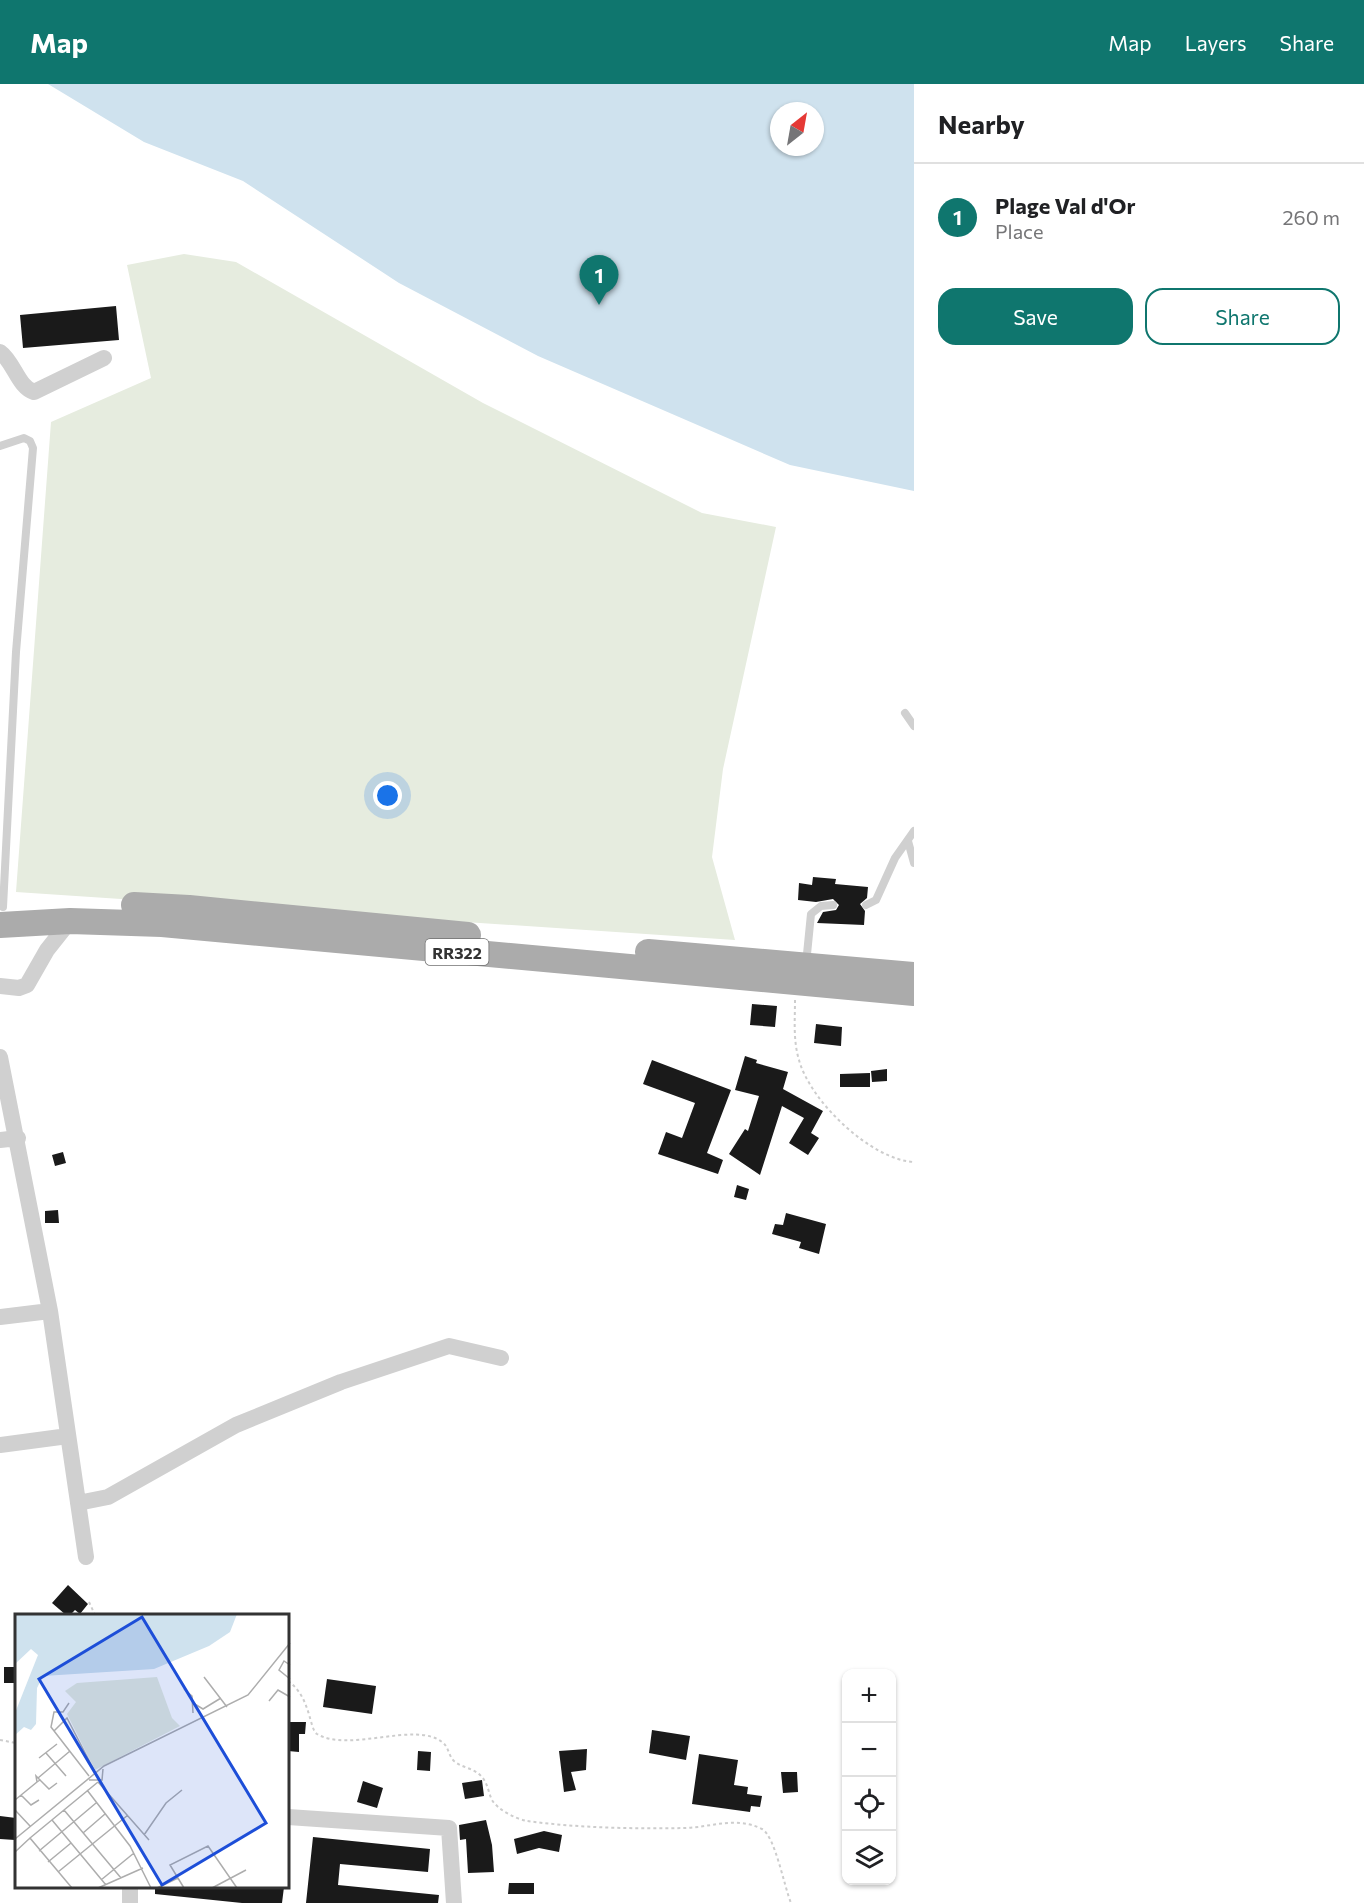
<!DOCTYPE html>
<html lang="en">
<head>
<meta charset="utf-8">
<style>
	:root { --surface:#fff; --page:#f6f6f6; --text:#202124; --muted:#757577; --line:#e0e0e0; --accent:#0f766e }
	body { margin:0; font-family:Commissioner,sans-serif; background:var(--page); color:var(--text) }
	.controls { position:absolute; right:18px; bottom:18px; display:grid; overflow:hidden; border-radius:12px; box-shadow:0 2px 4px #0004 }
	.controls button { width:54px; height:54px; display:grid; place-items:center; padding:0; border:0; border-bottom:2px solid var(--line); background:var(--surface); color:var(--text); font:30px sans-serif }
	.compass { position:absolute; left:770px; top:18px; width:54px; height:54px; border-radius:50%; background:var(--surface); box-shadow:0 2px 4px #0004; rotate:31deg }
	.you { position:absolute; left:388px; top:712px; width:21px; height:21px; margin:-15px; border:4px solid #fff; border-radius:50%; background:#1a73e8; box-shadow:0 0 0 9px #1a73e833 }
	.badge { display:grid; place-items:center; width:39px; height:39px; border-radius:50%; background:var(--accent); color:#fff; font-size:20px; font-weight:700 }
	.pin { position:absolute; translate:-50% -50px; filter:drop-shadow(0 2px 3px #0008) }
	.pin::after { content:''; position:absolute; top:32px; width:21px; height:18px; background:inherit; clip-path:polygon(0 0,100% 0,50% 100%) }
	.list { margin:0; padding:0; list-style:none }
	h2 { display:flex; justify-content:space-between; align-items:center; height:78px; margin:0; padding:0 24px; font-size:26px }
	h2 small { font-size:20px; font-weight:400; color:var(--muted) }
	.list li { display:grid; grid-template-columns:39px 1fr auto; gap:18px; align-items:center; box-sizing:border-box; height:108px; padding:0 24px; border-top:2px solid var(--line) }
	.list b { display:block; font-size:22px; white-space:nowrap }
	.list p { margin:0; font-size:20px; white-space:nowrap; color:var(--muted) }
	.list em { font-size:20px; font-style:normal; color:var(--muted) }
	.actions { display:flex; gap:12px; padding:18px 24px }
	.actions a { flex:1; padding:14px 0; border:2px solid var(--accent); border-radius:18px; text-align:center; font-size:21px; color:var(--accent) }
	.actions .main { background:var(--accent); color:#fff }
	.icon { flex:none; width:33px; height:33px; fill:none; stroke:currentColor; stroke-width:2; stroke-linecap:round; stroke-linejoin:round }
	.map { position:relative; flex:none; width:914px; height:1819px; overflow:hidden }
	header { display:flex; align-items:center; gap:36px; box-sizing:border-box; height:84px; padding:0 30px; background:var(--accent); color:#fff }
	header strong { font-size:28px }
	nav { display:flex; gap:33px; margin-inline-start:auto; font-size:21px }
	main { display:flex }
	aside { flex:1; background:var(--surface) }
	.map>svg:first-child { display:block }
	.green { fill:#e6ecdf }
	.water { fill:#cfe2ee; fill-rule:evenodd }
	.building { fill:#1a1a1a }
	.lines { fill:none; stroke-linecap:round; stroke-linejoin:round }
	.path { stroke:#cdcdcd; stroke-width:2; stroke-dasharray:3 3; stroke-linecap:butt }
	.service { stroke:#d0d0d0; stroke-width:8 }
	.minor { stroke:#d0d0d0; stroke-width:16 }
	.primary { stroke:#ababab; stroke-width:26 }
	.labels { text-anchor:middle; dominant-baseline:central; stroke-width:6; stroke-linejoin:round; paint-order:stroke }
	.shield { fill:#fff; stroke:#707070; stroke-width:1.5 }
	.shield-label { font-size:16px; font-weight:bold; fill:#333 }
	.inset-road { fill:none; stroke:#adadad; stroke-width:1.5 }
	.view { fill:#1d4ed8; fill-opacity:0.15; stroke:#1d4ed8; stroke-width:3 }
	.inset-edge { fill:none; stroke:#333; stroke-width:3 }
</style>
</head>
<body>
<header>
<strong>Map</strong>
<nav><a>Map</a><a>Layers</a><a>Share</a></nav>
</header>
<main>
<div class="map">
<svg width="914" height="1819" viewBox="0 0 914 1819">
	<rect width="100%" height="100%" fill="#fff"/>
	<path class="green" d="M184,170l52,8 247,141 219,110 74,14 -53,242 -11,88 23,83 -719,-48 35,-470 100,-44 -24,-113z"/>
	<path class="water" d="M48,0h866v407l-124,-26 -252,-109 -139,-73 -156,-102 -99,-39zM779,27h36v36h-36z"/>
	<path class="building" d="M116,222l3,34 -96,8 -3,-33z
		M813,793l23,2 -1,5 33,3 -1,11 -7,6 5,7 -1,14 -47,-2 6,-11 13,-2 3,-5 -6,-6 -17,3 -18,-2 1,-17 13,2z
		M752,920l25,2 -2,21 -25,-2z
		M816,940l26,3 -1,19 -27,-3z
		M745,972l12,4 -1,3 32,9 -5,17 40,22 -12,22 8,5 -11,17 -19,-12 15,-25 -22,-12 -22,69 -31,-21 16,-25 3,2 11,-35 -24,-6z
		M652,976l79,30 -24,63 16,7 -5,14 -60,-20 8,-22 16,6 13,-35 -52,-19z
		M887,985v12l-15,1 -1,-11z
		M870,989v14h-30v-13z
		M63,1068l3,11 -11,3 -3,-11z
		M737,1101l12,4 -3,11 -12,-3z
		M58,1126l1,13h-14v-12z
		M786,1129l40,11 -7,30 -20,-6 2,-6 -29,-8 3,-10 8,1z
		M68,1501l20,19 -8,10 -5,-4 -5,5h-4l-14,-12z
		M4,1583h12v16h-12z
		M327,1595l49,7 -4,28 -49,-7z
		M288,1638h18l-1,12h-6v18l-11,-1z
		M652,1646l38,6 -4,24 -37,-7z
		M587,1665l-1,21 -15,2 5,18 -12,2 -5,-41z
		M418,1667l13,1 -1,19 -13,-1z
		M699,1670l39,6 -4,25 14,2 -1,7 15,2 -2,11 -9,-1 -1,6 -58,-8z
		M781,1688h16l1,20 -15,1z
		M482,1696l2,16 -19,3 -3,-16z
		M363,1697l20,7 -6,20 -20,-6z
		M0,1732l16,2 -1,22 -15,-1z
		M486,1736l6,25 2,27 -26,1 -2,-34 -6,1 -1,-15z
		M544,1747l18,4 -3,17 -20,-4 -22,6 -3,-15z
		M313,1753l117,12 -2,23 -88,-8 -2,21 101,10 -1,8h-132z
		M509,1799h25v11h-26z
		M155,1803h129l-2,16h-40l-87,-9z"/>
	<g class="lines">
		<path class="path" d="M795,916c0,20 -2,40 4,60 11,41 72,100 115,102
			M89,1518l6,13
			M288,1597c23,16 21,48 29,53 32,19 98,-13 125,8 7,5 6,13 12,19 8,7 20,7 27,15 7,7 7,16 11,24 6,10 24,19 35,21 52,7 107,8 159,7 26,-1 50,-12 76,1 13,7 22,57 29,74
			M0,1656l16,3"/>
		<path class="service" d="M0,362l24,-8 6,3 3,7 -17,204 -13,255
			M905,629l9,13
			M908,757l6,22
			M866,821l10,-5 19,-42 19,-27
			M806,880l5,-50 10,-8 12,-1"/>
		<path class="minor" d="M0,268c14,10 18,35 34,40l70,-34
			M0,902l19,2 8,-3 20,-35 23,-29
			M0,973l50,254 36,246
			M0,1056l18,-2
			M0,1233l50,-6
			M0,1361l68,-9
			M78,1419l30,-6 128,-72 105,-43 108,-36 52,12
			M288,1733l161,11 5,75
			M130,1819v-17"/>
		<path class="primary" d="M134,821l55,3 279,27
			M0,841l70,-4 92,3 752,69
			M648,868l266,23"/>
	</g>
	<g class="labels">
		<rect class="shield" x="425.5" y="855" width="63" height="26" rx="4.5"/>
		<g class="shield-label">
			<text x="457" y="868">RR322</text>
		</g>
	</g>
	<g transform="translate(15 1530)">
		<rect width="274" height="274" fill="#fff"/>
		<path d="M142,63l15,41 8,8 -85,44 -28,-56 9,-12 -11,-11 12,-8z" fill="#e6ecdf"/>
		<path d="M0,0h222l-7,18 -21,14 -55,23 -111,7 -6,12 -1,36 -5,6 -7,-3 -9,8v-22l23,-58 -7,-6 -16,15z" fill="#cfe2ee"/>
		<path class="inset-road" d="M275,51l-6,-4 -5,9 11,9M189,63l23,30M169,75l8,7 1,17M254,87l9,-11 12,7M54,89l-6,9h-9l-3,15 38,49M178,89l10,6 18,-11M39,117l13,-13 28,54M31,139l20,23M24,144l18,-14M23,164l32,-27M25,166l9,9 8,-6M74,166h13l1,-11M83,168l51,58M72,176l43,56 21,42M6,181l10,10 8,-5M0,186l22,-18 -1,-6 4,4 -3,2M0,196l15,16M49,196l57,68M37,206l54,65M68,219l22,-19M129,221l22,-32 16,-13M0,225l89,-73 144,-71 42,-52M24,237l57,-48M0,238l15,-14M33,248l23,-19M43,258l70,-57M86,266l33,-27M57,274l-42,-50 68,-56M83,274l45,-20M142,274l21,-10M169,274l-14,-23 38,-19 29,42M197,274l34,-18"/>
		<path class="view" d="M127,3l124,206 -104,62 -123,-206z"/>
		<rect width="274" height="274" class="inset-edge"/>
	</g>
</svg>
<div class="controls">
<button>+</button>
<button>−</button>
<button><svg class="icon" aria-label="locate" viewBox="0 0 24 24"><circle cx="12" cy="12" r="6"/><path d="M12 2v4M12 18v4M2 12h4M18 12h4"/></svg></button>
<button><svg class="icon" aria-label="layers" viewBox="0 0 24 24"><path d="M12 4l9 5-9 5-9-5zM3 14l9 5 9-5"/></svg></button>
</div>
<svg class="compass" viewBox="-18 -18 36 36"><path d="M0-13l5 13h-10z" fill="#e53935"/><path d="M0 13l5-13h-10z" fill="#757577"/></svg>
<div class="you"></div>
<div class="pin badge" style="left:599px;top:221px">1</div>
</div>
<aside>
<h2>Nearby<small></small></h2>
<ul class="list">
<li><span class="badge">1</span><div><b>Plage Val d'Or</b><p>Place</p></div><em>260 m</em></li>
</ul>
<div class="actions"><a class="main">Save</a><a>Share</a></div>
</aside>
</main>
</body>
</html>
